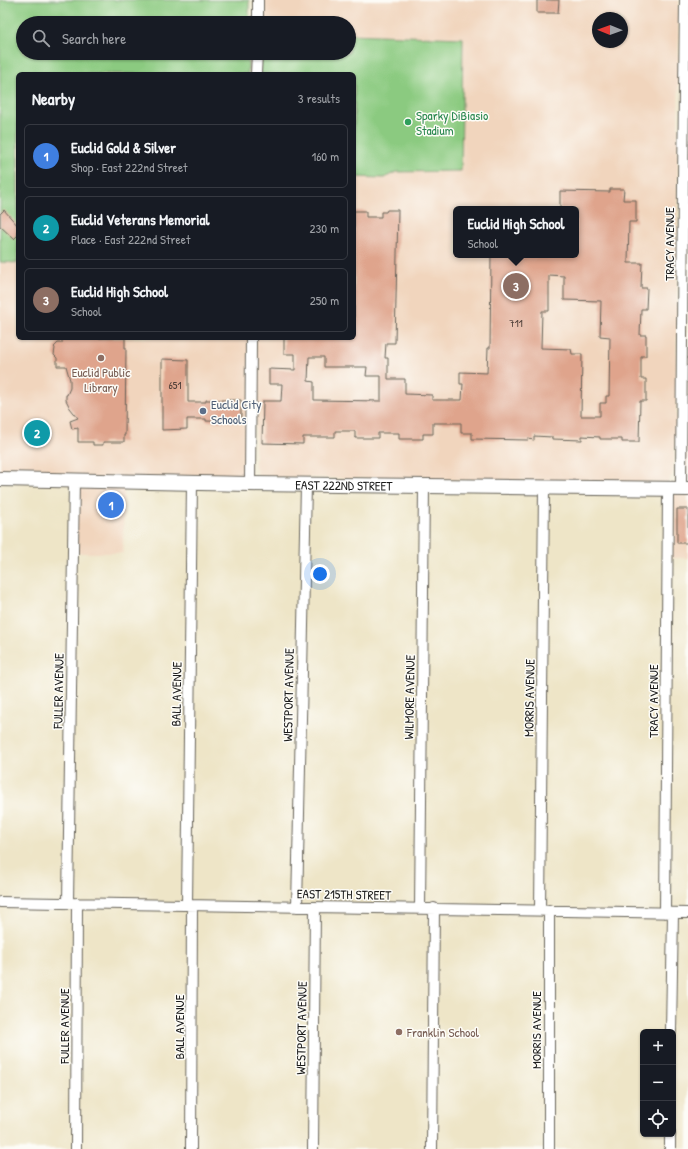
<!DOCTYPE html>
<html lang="en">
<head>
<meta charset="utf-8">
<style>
	:root { --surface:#171b24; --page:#242831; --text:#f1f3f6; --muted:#9ea1a6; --line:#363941; --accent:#8c9099 }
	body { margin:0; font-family:"Patrick Hand",sans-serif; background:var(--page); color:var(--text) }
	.controls { position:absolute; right:12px; bottom:12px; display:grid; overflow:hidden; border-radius:6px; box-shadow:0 1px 3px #0004 }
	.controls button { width:36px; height:36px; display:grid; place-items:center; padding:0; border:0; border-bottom:1px solid var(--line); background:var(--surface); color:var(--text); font:20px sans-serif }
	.compass { position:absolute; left:592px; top:12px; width:36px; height:36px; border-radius:50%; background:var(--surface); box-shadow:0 1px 3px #0004; rotate:271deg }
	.you { position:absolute; left:320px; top:574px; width:14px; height:14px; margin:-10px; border:3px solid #fff; border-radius:50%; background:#1a73e8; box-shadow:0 0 0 6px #1a73e833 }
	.badge { display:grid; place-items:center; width:26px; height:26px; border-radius:50%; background:var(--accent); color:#fff; font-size:13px; font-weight:700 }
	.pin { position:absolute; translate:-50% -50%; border:2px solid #fff; box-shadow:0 1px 4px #0006 }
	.popup { position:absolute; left:453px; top:206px; width:126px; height:52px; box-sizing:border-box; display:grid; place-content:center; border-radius:6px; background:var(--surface); filter:drop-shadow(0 1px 3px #0005); font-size:13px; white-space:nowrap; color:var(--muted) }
	.popup b { font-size:15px; color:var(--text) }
	.popup::after { content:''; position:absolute; left:50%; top:100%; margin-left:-8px; border:8px solid transparent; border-top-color:var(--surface) }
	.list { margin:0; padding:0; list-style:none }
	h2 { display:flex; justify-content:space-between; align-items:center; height:52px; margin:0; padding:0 16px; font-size:17px }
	h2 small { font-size:13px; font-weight:400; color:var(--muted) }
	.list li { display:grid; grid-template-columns:26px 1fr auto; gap:12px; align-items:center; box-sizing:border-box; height:64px; margin:0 8px 8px; padding:0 8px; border:1px solid var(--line); border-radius:6px }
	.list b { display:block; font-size:15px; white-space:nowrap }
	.list p { margin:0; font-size:13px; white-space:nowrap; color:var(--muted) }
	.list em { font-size:13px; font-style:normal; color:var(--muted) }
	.icon { flex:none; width:22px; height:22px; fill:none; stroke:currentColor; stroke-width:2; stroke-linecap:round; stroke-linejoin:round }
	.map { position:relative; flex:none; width:688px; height:1149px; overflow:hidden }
	.search { position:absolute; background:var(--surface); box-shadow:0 1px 3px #0004; left:16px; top:16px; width:340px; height:44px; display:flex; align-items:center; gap:10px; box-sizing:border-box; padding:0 14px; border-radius:22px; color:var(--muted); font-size:15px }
	.panel { position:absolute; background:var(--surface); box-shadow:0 1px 3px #0004; left:16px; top:72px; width:340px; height:268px; border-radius:6px }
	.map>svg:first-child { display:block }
	.built { fill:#f1d5bd; fill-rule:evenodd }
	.green { fill:#8bca80; stroke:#54734e }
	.building { fill:#dfa48c; fill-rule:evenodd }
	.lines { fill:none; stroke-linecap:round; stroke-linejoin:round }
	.street-casing { stroke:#666258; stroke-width:12 }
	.secondary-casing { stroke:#666258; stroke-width:16 }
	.street { stroke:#fff; stroke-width:10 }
	.secondary { stroke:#fff; stroke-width:14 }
	.leisure-dot { fill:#2e9e5b; stroke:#fdfcf7; stroke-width:1.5 }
	.education-dot { fill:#8d6e63; stroke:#fdfcf7; stroke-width:1.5 }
	.service-dot { fill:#5c6f8a; stroke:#fdfcf7; stroke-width:1.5 }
	.labels { text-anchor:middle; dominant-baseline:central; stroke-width:3; stroke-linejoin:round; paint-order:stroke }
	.number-label { font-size:11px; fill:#4d3e38 }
	.leisure-label { font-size:13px; fill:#27864d; stroke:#fdfcf7; text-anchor:start }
	.street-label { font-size:13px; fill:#1c1c1c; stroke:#fdfcf7 }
	.education-label { font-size:13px; fill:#785e54; stroke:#fdfcf7 }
	.service-label { font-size:13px; fill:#4e5e75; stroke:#fdfcf7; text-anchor:start }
</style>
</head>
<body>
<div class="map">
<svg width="688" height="1149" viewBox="0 0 688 1149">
	<rect width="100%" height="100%" fill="#fdfcf7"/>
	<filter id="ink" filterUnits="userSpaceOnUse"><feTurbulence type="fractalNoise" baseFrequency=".025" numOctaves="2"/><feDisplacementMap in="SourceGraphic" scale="8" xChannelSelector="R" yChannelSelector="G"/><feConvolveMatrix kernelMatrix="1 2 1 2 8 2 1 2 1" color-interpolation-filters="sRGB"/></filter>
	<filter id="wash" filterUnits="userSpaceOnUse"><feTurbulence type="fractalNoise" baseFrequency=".012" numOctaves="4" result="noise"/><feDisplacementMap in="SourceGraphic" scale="16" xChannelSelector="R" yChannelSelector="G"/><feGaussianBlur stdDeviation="0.9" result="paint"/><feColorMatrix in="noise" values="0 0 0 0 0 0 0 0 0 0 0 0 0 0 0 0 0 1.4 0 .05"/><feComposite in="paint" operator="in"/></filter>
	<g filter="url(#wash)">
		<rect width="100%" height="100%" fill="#eee5c7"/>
		<path class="built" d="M261,0h418l-3,431 -3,42 -5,10 -409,-6 -4,-11 1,-128h98v-264l-5,-21v-30h-89zM598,18h24v24h-24zM456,209h120v46h-120z
			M0,261l18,1v76h233l-1,146 -126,-3 -1,72h-50l1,-73 -74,-1z
			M682,414h6v144h-21l1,-69h13z"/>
		<path class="green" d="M0,0h249v23h-226v30h225v21h-230v189l-18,-1z
			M349,34l114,4 -2,133 -65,1 -12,6 -30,-1v-103h-96l1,-21h90z"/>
		<g id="blocks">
			<path class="building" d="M537,0h22l-1,13h-21z
				M610,189h14l-1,11h13v22h-7l-1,41h14l-1,25h6l-1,21h-5l-1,26h6v21h-5v23h5v22h-6l-1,41h-17v-3h-22v-2l-18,-1v4l-30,-1v-2l-18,-1v4l-6,-1v1l-56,-1v-6h-11v-10h-28v11h-10v5h-24v-6h-21v5h-23v-7h-20v6h-32v7l-41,-1 1,-42h18l1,-17h-13v-15l26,1v-16h-11v-16h70v-127h12v6h15v-5h5l1,-2h11l-3,133h-9l-1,15h3v21h17v15l27,1v5h30l1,-16h-3v-12l27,1 1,-25h2l1,-93h85v-46h-16v-18l50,1zM549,275l15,1v24l37,1 -1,35 10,1 -1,59h-3v7h-6v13h-19l1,-62h-10l-1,-5 -30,-1 1,-37h7zM309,357h15v10h43l-1,9h15v25l-67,-1v-18l-6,-1z
				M4,210l14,16v9l-4,4 -14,-13v-12z
				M62,338h63v10h1l-1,87h-1v7h-21v3h-10v-3h-15v-14l-6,1 -2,-8 8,-3 -8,-10 -4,-8v-5h1l3,-7v-8l-4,-14h-9v-8l-3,-3 1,-7 -1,-1 4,-4h4z
				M162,359l26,1v42h18v-2h35v22l-35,-1v-2h-19v10l-25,1z
				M677,509h11v34h-11z"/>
		</g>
	</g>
	<g filter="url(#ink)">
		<use href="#blocks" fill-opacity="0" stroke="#666258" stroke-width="1"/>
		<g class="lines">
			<g class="street-casing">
				<path id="street" d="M258,23v-23
					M256,74l1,-21
					M250,484l1,-146
					M681,489l2,-309 2,-180
					M0,902l688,11
					M68,903l6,-423
					M187,905l5,-422
					M297,907l9,-422
					M420,908l4,-422
					M540,910l4,-423
					M665,913l3,-424
					M671,1032l2,-119
					M76,1149l1,-246
					M191,1149l1,-244
					M313,1149l2,-242
					M432,1149l2,-241
					M549,1149v-239
					M670,1149v-15"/>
			</g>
			<g class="secondary-casing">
				<g id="secondary">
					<path id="s1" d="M0,479l250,5 438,5"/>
				</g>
			</g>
			<use href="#street" class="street"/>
			<use href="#secondary" class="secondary"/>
		</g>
	</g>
	<circle class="leisure-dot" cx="408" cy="122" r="4"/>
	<g class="education-dot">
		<circle cx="101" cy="358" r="4"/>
		<circle cx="399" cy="1032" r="4"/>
	</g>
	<circle class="service-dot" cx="203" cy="411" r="4"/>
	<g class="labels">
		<g class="number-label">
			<text x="516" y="323">711</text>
			<text x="175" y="385">651</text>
		</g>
		<g class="leisure-label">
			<text x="416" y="115">Sparky DiBiasio<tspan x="416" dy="15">Stadium</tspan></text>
		</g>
		<g class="street-label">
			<text transform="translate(669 244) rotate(-90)">TRACY AVENUE</text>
			<text stroke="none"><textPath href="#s1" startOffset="344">EAST 222ND STREET</textPath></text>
			<text transform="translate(58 691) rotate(-89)">FULLER AVENUE</text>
			<text transform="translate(176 694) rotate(-89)">BALL AVENUE</text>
			<text transform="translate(288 695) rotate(-89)">WESTPORT AVENUE</text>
			<text transform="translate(409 697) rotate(-89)">WILMORE AVENUE</text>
			<text transform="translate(529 698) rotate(-89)">MORRIS AVENUE</text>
			<text transform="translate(653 701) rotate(-90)">TRACY AVENUE</text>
			<text transform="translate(344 894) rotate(1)">EAST 215TH STREET</text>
			<text transform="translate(64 1026) rotate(-90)">FULLER AVENUE</text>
			<text transform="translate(179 1027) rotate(-90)">BALL AVENUE</text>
			<text transform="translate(301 1028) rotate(-89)">WESTPORT AVENUE</text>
			<text transform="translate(536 1030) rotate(-90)">MORRIS AVENUE</text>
		</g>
		<g class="education-label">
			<text x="101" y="372">Euclid Public<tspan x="101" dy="15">Library</tspan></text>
			<text x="407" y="1032" text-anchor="start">Franklin School</text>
		</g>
		<g class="service-label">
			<text x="211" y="404">Euclid City<tspan x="211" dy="15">Schools</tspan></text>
		</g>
	</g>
</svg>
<div class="controls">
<button>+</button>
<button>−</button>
<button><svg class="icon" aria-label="locate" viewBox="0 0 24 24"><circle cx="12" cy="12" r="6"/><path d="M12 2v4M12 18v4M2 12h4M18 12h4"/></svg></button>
</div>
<svg class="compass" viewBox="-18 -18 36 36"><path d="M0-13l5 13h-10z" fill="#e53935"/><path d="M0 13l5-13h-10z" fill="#9ea1a6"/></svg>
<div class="you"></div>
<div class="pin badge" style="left:111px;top:505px;background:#3f7fe0">1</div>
<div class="pin badge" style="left:37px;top:433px;background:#0f9aa8">2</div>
<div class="pin badge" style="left:516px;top:286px;background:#8d6e63">3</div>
<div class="popup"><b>Euclid High School</b>School</div>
<div class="search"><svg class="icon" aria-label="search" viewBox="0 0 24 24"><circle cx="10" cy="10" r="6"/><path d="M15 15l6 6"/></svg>Search here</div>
<section class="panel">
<h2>Nearby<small>3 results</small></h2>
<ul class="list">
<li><span class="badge" style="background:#3f7fe0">1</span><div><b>Euclid Gold &amp; Silver</b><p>Shop · East 222nd Street</p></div><em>160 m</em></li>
<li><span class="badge" style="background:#0f9aa8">2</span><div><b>Euclid Veterans Memorial</b><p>Place · East 222nd Street</p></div><em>230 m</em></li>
<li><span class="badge" style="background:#8d6e63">3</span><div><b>Euclid High School</b><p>School</p></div><em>250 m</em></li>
</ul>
</section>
</div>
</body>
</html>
